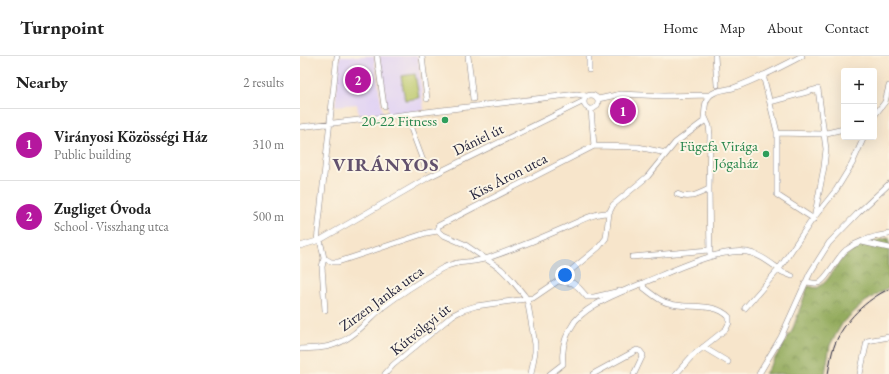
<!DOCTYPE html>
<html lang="en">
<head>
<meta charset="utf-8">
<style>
	:root { --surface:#fff; --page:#f2f2f2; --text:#222; --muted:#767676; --line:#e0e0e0; --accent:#b5179e }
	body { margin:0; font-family:"EB Garamond",serif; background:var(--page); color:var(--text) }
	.controls { position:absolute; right:12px; top:12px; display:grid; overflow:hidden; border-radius:4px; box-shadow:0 4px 16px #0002 }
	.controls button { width:36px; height:36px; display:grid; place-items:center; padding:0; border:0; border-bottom:1px solid var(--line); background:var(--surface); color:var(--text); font:20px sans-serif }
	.you { position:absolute; left:265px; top:219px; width:14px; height:14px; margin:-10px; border:3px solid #fff; border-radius:50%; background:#1a73e8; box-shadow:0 0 0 6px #1a73e833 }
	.badge { display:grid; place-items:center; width:26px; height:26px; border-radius:50%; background:var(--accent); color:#fff; font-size:13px; font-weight:700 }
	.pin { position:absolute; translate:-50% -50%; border:2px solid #fff; box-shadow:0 1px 4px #0006 }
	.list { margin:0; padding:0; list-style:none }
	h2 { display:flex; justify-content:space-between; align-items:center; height:52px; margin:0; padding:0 16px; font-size:17px }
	h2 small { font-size:13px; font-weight:400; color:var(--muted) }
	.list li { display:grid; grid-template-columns:26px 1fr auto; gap:12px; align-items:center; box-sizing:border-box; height:72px; padding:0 16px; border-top:1px solid var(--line) }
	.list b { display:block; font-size:15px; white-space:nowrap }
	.list p { margin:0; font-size:13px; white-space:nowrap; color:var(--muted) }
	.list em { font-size:13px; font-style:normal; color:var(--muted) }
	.map { position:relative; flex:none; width:589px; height:318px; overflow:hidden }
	header { display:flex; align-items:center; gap:24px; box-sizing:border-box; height:56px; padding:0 20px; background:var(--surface); border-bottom:1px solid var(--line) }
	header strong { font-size:19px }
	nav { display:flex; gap:22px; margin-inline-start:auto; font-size:14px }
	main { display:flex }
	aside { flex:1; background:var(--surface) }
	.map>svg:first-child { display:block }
	.built { fill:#e2d4f3 }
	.forest { fill:url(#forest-crowns); stroke:#5b674c }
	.green { fill:#bbc86a; stroke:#6e7552 }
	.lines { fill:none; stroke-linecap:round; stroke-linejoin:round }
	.minor-casing { stroke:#8c8483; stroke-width:6 }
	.minor { stroke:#fff; stroke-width:5 }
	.tram { stroke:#22223b; stroke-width:1 }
	.leisure-dot { fill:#2e9e5b; stroke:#fcf5e5; stroke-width:1.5 }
	.labels { text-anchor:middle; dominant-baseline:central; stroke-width:4; stroke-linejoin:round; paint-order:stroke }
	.leisure-label { font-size:15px; fill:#27864d; stroke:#fcf5e5; text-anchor:end }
	.street-label { font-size:15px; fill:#22223b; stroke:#fcf5e5 }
	.district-label { font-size:19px; font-weight:bold; letter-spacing:1px; fill:#62516d; stroke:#fcf5e5 }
</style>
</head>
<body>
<header>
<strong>Turnpoint</strong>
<nav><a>Home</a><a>Map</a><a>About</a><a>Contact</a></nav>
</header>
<main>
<aside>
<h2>Nearby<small>2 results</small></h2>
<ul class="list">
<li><span class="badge">1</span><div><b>Virányosi Közösségi Ház</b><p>Public building</p></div><em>310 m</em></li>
<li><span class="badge">2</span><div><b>Zugliget Óvoda</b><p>School · Visszhang utca</p></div><em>500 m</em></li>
</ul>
</aside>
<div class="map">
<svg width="589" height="318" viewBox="0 0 589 318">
	<defs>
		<pattern id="forest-crowns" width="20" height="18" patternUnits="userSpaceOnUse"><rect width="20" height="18" fill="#94ac5e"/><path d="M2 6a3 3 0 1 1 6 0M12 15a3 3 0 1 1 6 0" fill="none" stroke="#788c4f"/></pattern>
	</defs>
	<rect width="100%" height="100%" fill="#fcf5e5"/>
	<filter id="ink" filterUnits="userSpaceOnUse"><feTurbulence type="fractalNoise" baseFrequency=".025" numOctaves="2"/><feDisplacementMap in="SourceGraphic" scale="8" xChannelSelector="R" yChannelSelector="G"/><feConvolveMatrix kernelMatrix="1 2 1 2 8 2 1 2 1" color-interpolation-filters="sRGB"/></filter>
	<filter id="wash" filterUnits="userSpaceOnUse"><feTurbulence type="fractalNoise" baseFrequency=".012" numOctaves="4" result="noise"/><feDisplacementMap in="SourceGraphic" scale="16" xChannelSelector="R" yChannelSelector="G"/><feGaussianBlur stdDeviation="0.9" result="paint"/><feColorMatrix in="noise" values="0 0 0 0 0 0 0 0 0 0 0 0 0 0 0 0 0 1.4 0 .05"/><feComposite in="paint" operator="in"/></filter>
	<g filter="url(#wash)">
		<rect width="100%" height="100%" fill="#f7e5cb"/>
		<path class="built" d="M40,0h34l9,59 -24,3 -2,-14 -22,2z
			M79,0h39l6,54 -36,5z"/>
		<path class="forest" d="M589,182v49l-24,15 -22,20 -13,23 -5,29h-60l27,-43 16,-45 9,2c14,-8 14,-17 24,-28 12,-13 31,-19 48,-22z"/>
		<path class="green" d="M115,18l4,24 -14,2 -4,-24z"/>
	</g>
	<g filter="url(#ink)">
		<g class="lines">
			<g class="minor-casing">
				<path id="minor" d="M77,0l7,50
					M122,0l5,43
					M168,0l5,43
					M289,0v14
					M415,0l2,29
					M463,19l14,57v63l37,24 10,-52 2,-18 -8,-60 -48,13
					M284 46a7 7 0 1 1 14 0a7 7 0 1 1-14 0Z
					M298,43l23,-5 43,2 46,-1
					M291,53l3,37
					M106,59l20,54
					M574,60l11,-14 4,-16
					M405,61l4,9 1,9 -1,54 1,68
					M0,71l277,-33 9,2
					M477,77l45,1 22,-5
					M294,90l44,1 28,6
					M377,138c12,6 21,0 32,-5
					M138,175v-5l156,-80
					M20,184l4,18 -2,9 3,43
					M17,185l20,-185
					M562,186l27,6
					M0,190l20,-6 109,-63 155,-76
					M332,201l77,-7
					M24,202l7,4h7l88,-29 12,-2 3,3 23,10 37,25 10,10 13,16 3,4 8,45v8l-4,22
					M258,225l15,2 6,5 8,9h7l26,-6
					M506,226c4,0 9,2 12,1 9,-3 19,-26 28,-33 12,-9 28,-14 43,-16
					M344,227l-1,1 1,4c7,5 15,13 24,15 19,7 46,-2 61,14v6l-3,6 -34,27 -16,18
					M445,252l34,-39 3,3 10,4
					M403,291l25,15
					M0,293c12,-1 25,0 36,-5 19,-7 32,-24 47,-37 18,-14 39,-27 58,-38 17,-10 31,-5 47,-11 26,-9 51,-19 76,-30 14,-6 31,-16 45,-15
					M85,318l8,-9 60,-50 10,-5 13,-4 57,-8 25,-17 41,-34 7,-9 3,-25 4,-8 35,-29 27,-33 28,-21c3,-7 0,-18 5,-24 4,-8 18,-8 25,-10 24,-8 47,-21 69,-32
					M250,318l13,-10c0,-4 -1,-8 0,-12 0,-11 6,-22 12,-31 14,-17 48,-30 68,-38 27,-11 75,-35 104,-31 12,2 22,10 32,17l33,-49 24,-30 16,-26 12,-27
					M293,318l44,-24 3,1 3,4 -9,19
					M459,318l22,-37 29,-64 19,-30 29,-30 31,-29
					M560,318l7,-33 22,-4"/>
			</g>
			<use href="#minor" class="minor"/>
			<path class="tram" d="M528,318c2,-10 3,-21 7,-30 9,-23 32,-45 54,-55"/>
		</g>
	</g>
	<g class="leisure-dot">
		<circle cx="145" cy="64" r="4"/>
		<circle cx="466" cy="98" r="4"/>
	</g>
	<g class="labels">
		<g class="leisure-label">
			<text x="137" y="64">20-22 Fitness</text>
			<text x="458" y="89">Fügefa Virága<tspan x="458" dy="17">Jógaház</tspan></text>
		</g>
		<g class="street-label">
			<text transform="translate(178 83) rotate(-26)">Dániel út</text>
			<text transform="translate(208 120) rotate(-27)">Kiss Áron utca</text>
			<text transform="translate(81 242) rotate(-36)">Zirzen Janka utca</text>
			<text transform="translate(120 273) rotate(-39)">Kútvölgyi út</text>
		</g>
		<g class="district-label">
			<text x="86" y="108">VIRÁNYOS</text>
		</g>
	</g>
</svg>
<div class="controls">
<button>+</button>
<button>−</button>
</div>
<div class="you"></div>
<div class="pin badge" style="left:323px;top:55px">1</div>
<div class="pin badge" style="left:58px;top:24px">2</div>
</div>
</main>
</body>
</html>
